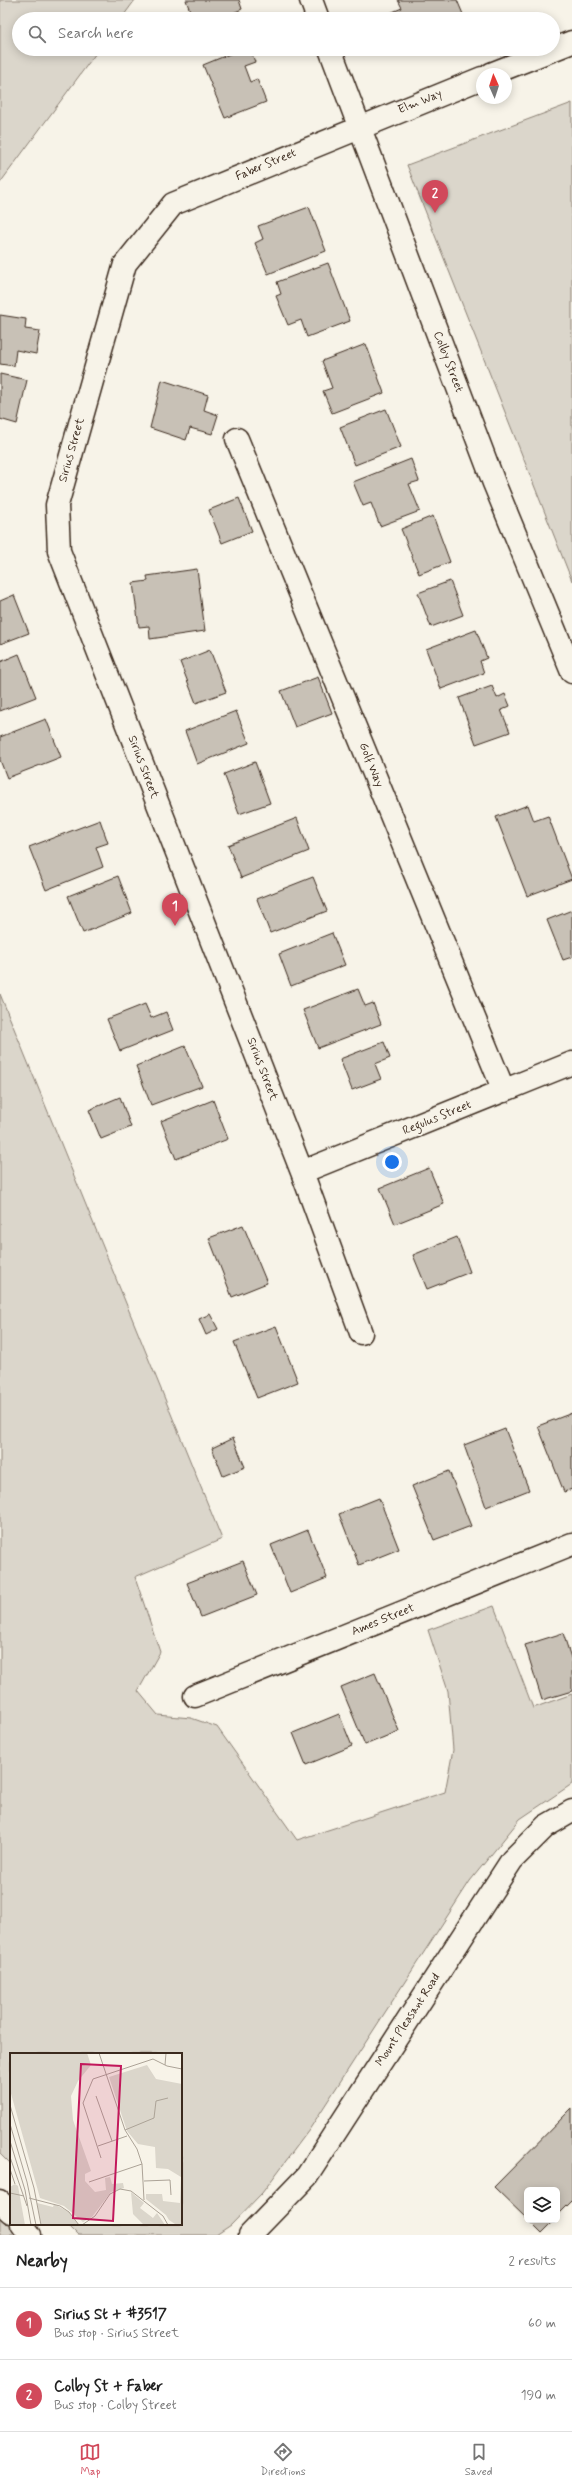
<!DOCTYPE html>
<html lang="en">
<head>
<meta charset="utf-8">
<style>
	:root { --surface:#fff; --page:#f6f6f6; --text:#222; --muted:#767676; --line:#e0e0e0; --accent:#d1495b }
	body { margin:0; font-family:Mynerve,sans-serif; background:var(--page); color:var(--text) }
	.controls { position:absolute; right:12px; bottom:12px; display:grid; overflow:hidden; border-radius:6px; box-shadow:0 2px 10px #0003 }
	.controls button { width:36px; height:36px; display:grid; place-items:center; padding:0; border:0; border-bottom:1px solid var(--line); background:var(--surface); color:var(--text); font:20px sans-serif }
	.compass { position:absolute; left:476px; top:68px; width:36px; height:36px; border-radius:50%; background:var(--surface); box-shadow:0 2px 10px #0003; rotate:357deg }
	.you { position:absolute; left:392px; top:1162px; width:14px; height:14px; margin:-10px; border:3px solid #fff; border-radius:50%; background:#1a73e8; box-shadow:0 0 0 6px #1a73e833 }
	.badge { display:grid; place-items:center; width:26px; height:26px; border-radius:50%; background:var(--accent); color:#fff; font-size:13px; font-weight:700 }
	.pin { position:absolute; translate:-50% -33px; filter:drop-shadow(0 1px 2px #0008) }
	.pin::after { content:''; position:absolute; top:21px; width:14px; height:12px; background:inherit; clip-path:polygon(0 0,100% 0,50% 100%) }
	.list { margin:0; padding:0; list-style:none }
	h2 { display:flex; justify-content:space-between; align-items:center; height:52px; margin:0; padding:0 16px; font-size:17px }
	h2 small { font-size:13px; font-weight:400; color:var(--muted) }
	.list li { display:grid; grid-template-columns:26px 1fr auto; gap:12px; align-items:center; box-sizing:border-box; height:72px; padding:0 16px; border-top:1px solid var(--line) }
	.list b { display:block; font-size:15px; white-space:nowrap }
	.list p { margin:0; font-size:13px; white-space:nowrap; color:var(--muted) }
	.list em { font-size:13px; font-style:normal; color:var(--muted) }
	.icon { flex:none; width:22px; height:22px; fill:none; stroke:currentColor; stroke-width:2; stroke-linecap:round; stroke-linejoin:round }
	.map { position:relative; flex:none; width:572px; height:2235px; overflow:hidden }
	.search { position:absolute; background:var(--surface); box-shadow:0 2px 10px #0003; left:12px; right:12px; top:12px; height:44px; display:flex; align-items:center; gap:10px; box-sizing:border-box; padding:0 14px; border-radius:22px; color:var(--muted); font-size:15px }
	.sheet { height:196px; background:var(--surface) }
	nav { display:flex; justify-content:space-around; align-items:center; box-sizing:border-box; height:56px; border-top:1px solid var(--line); background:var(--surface); font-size:11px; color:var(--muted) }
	nav a { display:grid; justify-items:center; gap:2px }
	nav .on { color:var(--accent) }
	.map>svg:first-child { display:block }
	.green { fill:#dbd6cb; stroke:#8b8074 }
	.building { fill:#c8c1b6; stroke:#3b2a1e }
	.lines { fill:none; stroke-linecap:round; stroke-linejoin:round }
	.minor-casing { stroke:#3b2a1e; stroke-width:25 }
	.major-casing { stroke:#3b2a1e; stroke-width:25 }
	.minor { stroke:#f7f3e8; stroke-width:22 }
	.major { stroke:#f7f3e8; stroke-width:22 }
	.labels { text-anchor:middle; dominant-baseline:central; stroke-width:3.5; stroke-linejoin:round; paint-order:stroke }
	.street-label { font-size:12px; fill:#3b2a1e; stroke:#f7f3e8 }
	.inset-road { fill:none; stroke:#aca397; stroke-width:1 }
	.view { fill:#c2185b; fill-opacity:0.15; stroke:#c2185b; stroke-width:2 }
	.inset-edge { fill:none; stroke:#3b2a1e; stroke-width:2 }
</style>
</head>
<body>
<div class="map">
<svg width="572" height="2235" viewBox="0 0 572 2235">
	<rect width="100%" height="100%" fill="#f7f3e8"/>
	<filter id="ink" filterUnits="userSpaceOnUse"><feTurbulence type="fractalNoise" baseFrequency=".025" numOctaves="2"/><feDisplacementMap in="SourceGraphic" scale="8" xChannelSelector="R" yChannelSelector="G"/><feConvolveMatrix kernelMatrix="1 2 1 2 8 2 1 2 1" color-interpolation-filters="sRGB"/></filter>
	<g filter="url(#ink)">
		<path class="green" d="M0,0h135l-14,19h-102v30h80l-99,134z
			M572,103v478l-165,-416z
			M0,994l222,545 -87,38 25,75 -22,39 20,24 33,3 26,9 80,113 148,-48 8,-42 -5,-59 -20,-61 66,-24 39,102 39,-14v90l-52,35 -50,62 -161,249 -47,63 -31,32 -15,10h-138l-11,-11h114v-170h-170v110l-11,-11z
			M0,2202l11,10v12h11l8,11h-30z"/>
		<path class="building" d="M186,0h53l3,9 -9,4 3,6h-43z
			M398,0h59l8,19h-73l-2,-6 12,-5z
			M242,49h8l5,13 -11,4 6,16 7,-3 9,23 -41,16 -22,-53z
			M309,207l17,44 -58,23 -13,-31 8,-4 -5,-13z
			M328,263l22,58 -43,16 -6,-17 -13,5 -12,-29 5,-2 -4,-12z
			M0,315l26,4 -1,10 15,2 -4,23 -20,-4 -2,16 -14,-2z
			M366,344l18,49 -52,20 -9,-22 9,-3 -10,-27z
			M0,374l27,6 -10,44 -17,-5z
			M162,380l46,15 -4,15 14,5 -6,19 -22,-6 -4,12 -36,-12z
			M386,409l15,38 -46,18 -15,-38z
			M411,459l8,22 -10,3 11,27 -40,15 -9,-23 -8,3 -10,-24z
			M239,498l13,33 -30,12 -13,-33z
			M433,516l17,46 -31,12 -18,-45z
			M197,569l8,62 -55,8 -1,-13 -10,1 -6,-44 15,-2 -1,-5z
			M450,581l13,34 -32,12 -13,-34z
			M14,595l15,38 -29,11v-43z
			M476,630l11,28 -7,3 4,12 -43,16 -15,-40z
			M210,650l16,42 -30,11 -16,-41z
			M19,654l17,43 -36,14v-49z
			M318,677l14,36 -37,14 -14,-36z
			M492,686l5,12 8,-4 5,12 -9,4 9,22 -34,12 -17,-46z
			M236,711l13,32 -52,21 -12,-33z
			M46,719l15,38 -54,21 -7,-18v-23z
			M255,762l15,41 -31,11 -15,-40z
			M528,805l6,16 14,-5 24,63 -45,17 -31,-79z
			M297,818l12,33 -68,27 -13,-33z
			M100,820l8,23 -12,4 7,20 -57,23 -17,-43z
			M118,876l14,37 -49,20 -15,-37z
			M313,877l14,34 -57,22 -13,-34z
			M572,910v47l-9,3 -16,-40z
			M332,933l13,32 -54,21 -12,-32z
			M358,989l7,17 8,-3 8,21 -63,24 -15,-38z
			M145,1004l6,14 15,-6 7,18 -53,21 -13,-32z
			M384,1042l6,16 -15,6 6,15 -29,11 -12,-31z
			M185,1046l17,40 -51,19 -15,-39z
			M120,1097l11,30 -30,12 -12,-29z
			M213,1100l15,39 -52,20 -15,-38z
			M429,1168l15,36 -49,20 -15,-36z
			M243,1225l24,58 -35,14 -23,-59z
			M457,1237l13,35 -43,17 -14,-34z
			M210,1314l8,15 -12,6 -7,-16z
			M276,1326l22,56 -41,16 -23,-56z
			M572,1413v76l-8,3 -26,-66z
			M505,1429l24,61 -43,17 -22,-62z
			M233,1438l12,29 -22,9 -11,-28z
			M449,1471l22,55 -37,14 -22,-54z
			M379,1498l20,51 -40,16 -20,-51z
			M308,1530l19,48 -37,15 -19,-48z
			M243,1561l14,34 -56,22 -14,-34z
			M563,1633l9,28v30l-30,9 -17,-55z
			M375,1673l24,58 -34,14 -24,-58z
			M339,1714l13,32 -46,19 -13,-32z
			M572,2108v93l-15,15v-26h-30v29l-33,-32z
			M528,2220h26l-13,13z"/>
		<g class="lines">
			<g class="minor-casing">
				<path id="minor" d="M311,0l7,19
					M330,49l164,434 78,189
					M491,74l81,-32
					M237,439l267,652
					M302,1172l270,-109
					M361,1333l-59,-161 -243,-621 -2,-46 68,-241 48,-60 309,-126
					M195,1696l377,-152
					M250,2235l57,-59 205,-316 34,-34 26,-15"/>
			</g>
			<g class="major-casing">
				<path id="major" d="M0,2202l11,10
					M22,2224l8,11"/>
			</g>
			<use href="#minor" class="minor"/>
			<use href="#major" class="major"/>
		</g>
	</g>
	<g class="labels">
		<g class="street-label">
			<text transform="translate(420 102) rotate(-22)">Elm Way</text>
			<text transform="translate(266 165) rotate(-23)">Faber Street</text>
			<text transform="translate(448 362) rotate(69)">Colby Street</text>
			<text transform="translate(72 450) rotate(-74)">Sirius Street</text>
			<text transform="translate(371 765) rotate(68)">Golf Way</text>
			<text transform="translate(143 767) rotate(69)">Sirius Street</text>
			<text transform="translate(262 1069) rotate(69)">Sirius Street</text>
			<text transform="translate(437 1118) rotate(-22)">Regulus Street</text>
			<text transform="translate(383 1620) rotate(-22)">Ames Street</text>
			<text transform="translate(408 2020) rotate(-57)">Mount Pleasant Road</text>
		</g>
	</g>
	<g transform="translate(10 2053)">
		<rect width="172" height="172" fill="#f7f3e8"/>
		<path d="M0,0h77l4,12 -13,16 -7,15 2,24 18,51 -6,3v7l10,11 11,-2 -1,-12 5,-1 2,7 11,-1 1,5 -13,4 -19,25 -9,5 -19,-16 -24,-8 -30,-108zM137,12l9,14 26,5v140h-7l-6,-4 -3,-5 -20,-16v-5h16l1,7 17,2 1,-26 -13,-8 -12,-1 -1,-21 -17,-3 -11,-13 -18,-54zM5,131l3,2 7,39h-15v-38zM121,139l13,11 -4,5 13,10 4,-5 8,12h-21l-11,-11zM27,150l16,4 1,-3 15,8 10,13h-38z" fill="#dbd6cb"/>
		<path class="inset-road" d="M89,0l26,77 12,19 5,15 2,36M155,12l1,-12M86,43l16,45M0,52l24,83 7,37M0,71l17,58 9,43M115,77l29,-12 2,-17 12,-3M0,88l15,49 6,35M88,93l29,-10M0,104l17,49M91,105l-18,-55 10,-24 60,-20 14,7 15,3M0,116l5,15M134,128l26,-1 1,15M79,129l53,-18M0,140l14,3M19,145l31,8 9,6 10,13M72,172l13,-9 15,-22 10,-5 11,2 32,25 5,9"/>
		<path class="view" d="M71,11l40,2 -8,155 -40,-3z"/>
		<rect width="172" height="172" class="inset-edge"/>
	</g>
</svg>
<div class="controls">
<button><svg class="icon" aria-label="layers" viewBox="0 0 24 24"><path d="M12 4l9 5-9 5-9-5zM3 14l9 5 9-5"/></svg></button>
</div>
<svg class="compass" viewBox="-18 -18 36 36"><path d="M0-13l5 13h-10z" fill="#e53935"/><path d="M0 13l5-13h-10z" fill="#767676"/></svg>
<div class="you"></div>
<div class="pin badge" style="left:175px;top:926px">1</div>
<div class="pin badge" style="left:435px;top:213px">2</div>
<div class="search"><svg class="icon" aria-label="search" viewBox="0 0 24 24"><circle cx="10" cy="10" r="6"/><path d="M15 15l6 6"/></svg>Search here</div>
</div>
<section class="sheet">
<h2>Nearby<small>2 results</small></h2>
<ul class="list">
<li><span class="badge">1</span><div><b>Sirius St + #3517</b><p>Bus stop · Sirius Street</p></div><em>60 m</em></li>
<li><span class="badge">2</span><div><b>Colby St + Faber</b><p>Bus stop · Colby Street</p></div><em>190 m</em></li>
</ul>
</section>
<nav>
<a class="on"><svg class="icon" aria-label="map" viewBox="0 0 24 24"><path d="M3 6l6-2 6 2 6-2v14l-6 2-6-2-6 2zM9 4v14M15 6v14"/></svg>Map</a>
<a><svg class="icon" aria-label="directions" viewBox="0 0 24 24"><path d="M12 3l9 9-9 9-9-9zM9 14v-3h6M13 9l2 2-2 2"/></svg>Directions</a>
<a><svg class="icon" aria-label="saved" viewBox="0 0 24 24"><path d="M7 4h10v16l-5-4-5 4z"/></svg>Saved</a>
</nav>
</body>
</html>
